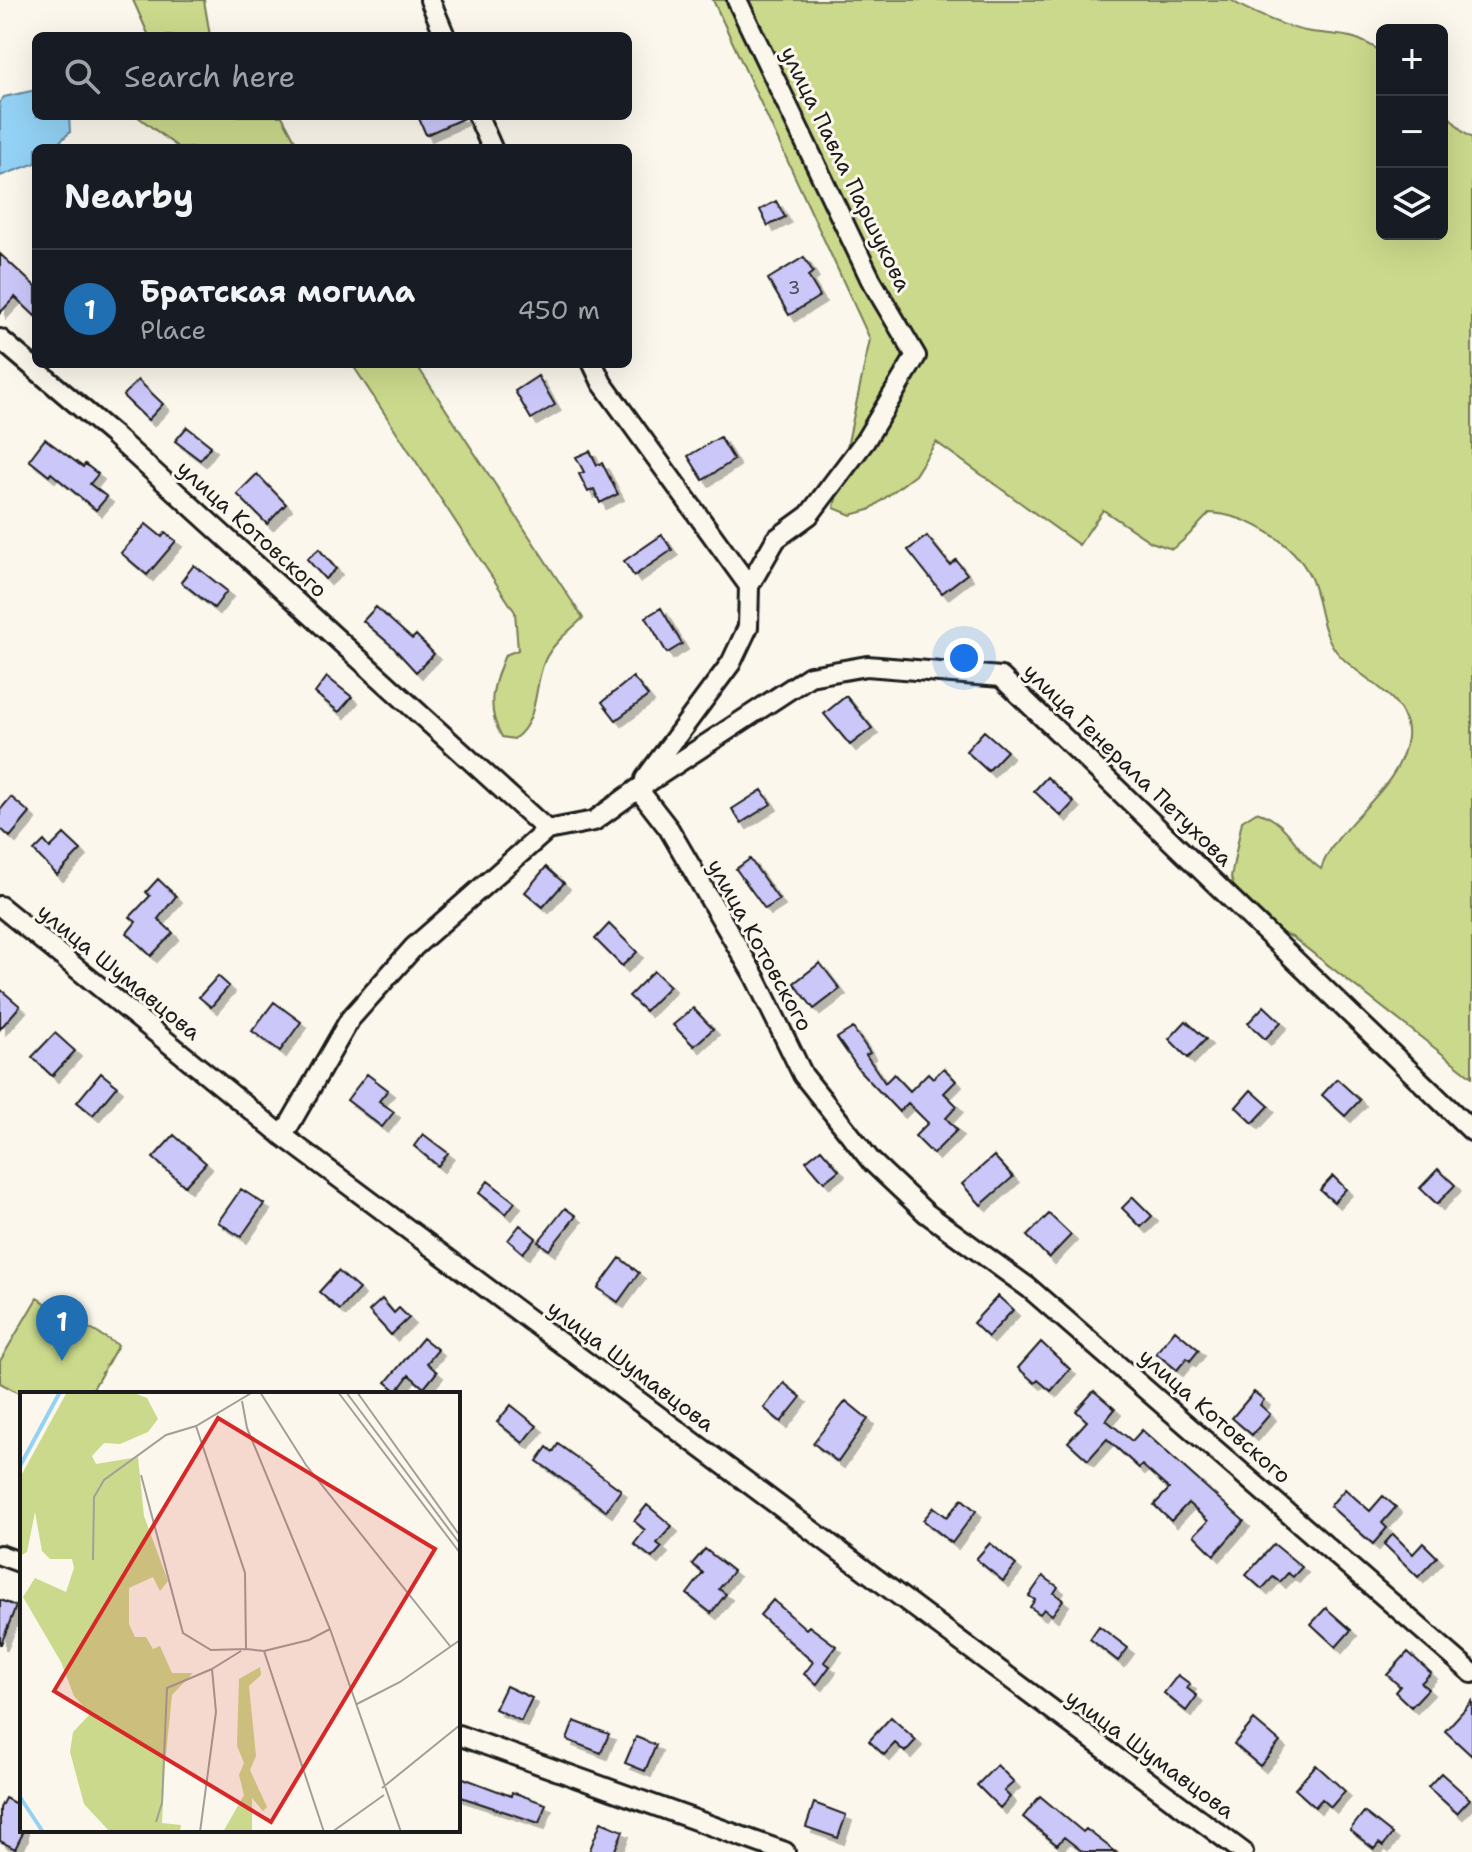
<!DOCTYPE html>
<html lang="en">
<head>
<meta charset="utf-8">
<style>
	:root { --surface:#171b24; --page:#242831; --text:#f1f3f6; --muted:#9ea1a6; --line:#363941; --accent:#1f6fb2 }
	body { margin:0; font-family:"Shantell Sans",sans-serif; background:var(--page); color:var(--text) }
	.controls { position:absolute; right:24px; top:24px; display:grid; overflow:hidden; border-radius:12px; box-shadow:0 8px 32px #0002 }
	.controls button { width:72px; height:72px; display:grid; place-items:center; padding:0; border:0; border-bottom:2px solid var(--line); background:var(--surface); color:var(--text); font:40px sans-serif }
	.you { position:absolute; left:964px; top:658px; width:28px; height:28px; margin:-20px; border:6px solid #fff; border-radius:50%; background:#1a73e8; box-shadow:0 0 0 12px #1a73e833 }
	.badge { display:grid; place-items:center; width:52px; height:52px; border-radius:50%; background:var(--accent); color:#fff; font-size:26px; font-weight:700 }
	.pin { position:absolute; translate:-50% -66px; filter:drop-shadow(0 2px 4px #0008) }
	.pin::after { content:''; position:absolute; top:42px; width:28px; height:24px; background:inherit; clip-path:polygon(0 0,100% 0,50% 100%) }
	.list { margin:0; padding:0; list-style:none }
	h2 { display:flex; justify-content:space-between; align-items:center; height:104px; margin:0; padding:0 32px; font-size:34px }
	h2 small { font-size:26px; font-weight:400; color:var(--muted) }
	.list li { display:grid; grid-template-columns:52px 1fr auto; gap:24px; align-items:center; box-sizing:border-box; height:120px; padding:0 32px; border-top:2px solid var(--line) }
	.list b { display:block; font-size:30px; white-space:nowrap }
	.list p { margin:0; font-size:26px; white-space:nowrap; color:var(--muted) }
	.list em { font-size:26px; font-style:normal; color:var(--muted) }
	.icon { flex:none; width:44px; height:44px; fill:none; stroke:currentColor; stroke-width:2; stroke-linecap:round; stroke-linejoin:round }
	.map { position:relative; flex:none; width:1472px; height:1852px; overflow:hidden }
	.search { position:absolute; background:var(--surface); box-shadow:0 8px 32px #0002; left:32px; top:32px; width:600px; height:88px; display:flex; align-items:center; gap:20px; box-sizing:border-box; padding:0 28px; border-radius:12px; color:var(--muted); font-size:30px }
	.panel { position:absolute; background:var(--surface); box-shadow:0 8px 32px #0002; left:32px; top:144px; width:600px; height:224px; border-radius:12px }
	.map>svg:first-child { display:block }
	.green { fill:#cbd98c; stroke:#747a54; stroke-width:2 }
	.water { fill:#94d2f5; stroke:#64899e; stroke-width:2 }
	.building { fill:#cbc7f9; stroke:#1c1c1c; stroke-width:2; filter:url(#shadow) }
	.lines { fill:none; stroke-linecap:round; stroke-linejoin:round }
	.street-casing { stroke:#1c1c1c; stroke-width:24 }
	.street { stroke:#fbf7ec; stroke-width:18 }
	.labels { text-anchor:middle; dominant-baseline:central; stroke-width:6; stroke-linejoin:round; paint-order:stroke }
	.number-label { font-size:18px; fill:#484753 }
	.street-label { font-size:22px; fill:#1c1c1c; stroke:#fbf7ec }
	.inset-river { fill:none; stroke:#94d2f5; stroke-width:4 }
	.inset-road { fill:none; stroke:#a29f99; stroke-width:2 }
	.view { fill:#d62828; fill-opacity:0.15; stroke:#d62828; stroke-width:4 }
	.inset-edge { fill:none; stroke:#1c1c1c; stroke-width:4 }
</style>
</head>
<body>
<div class="map">
<svg width="1472" height="1852" viewBox="0 0 1472 1852">
	<defs>
		<filter id="shadow"><feDropShadow dx="6" dy="6" stdDeviation="0" flood-color="#0004"/></filter>
	</defs>
	<rect width="100%" height="100%" fill="#fbf7ec"/>
	<filter id="ink" filterUnits="userSpaceOnUse"><feTurbulence type="fractalNoise" baseFrequency=".0125" numOctaves="2"/><feDisplacementMap in="SourceGraphic" scale="16" xChannelSelector="R" yChannelSelector="G"/><feConvolveMatrix kernelMatrix="1 2 1 2 8 2 1 2 1" color-interpolation-filters="sRGB"/></filter>
	<g filter="url(#ink)">
		<path class="green" d="M133,0h71l6,36h-61z
			M713,0h518c16,11 61,30 81,32 33,4 40,1 70,20v182h60v-125l21,23 9,6v939l-180,-140 -32,-12 -25,-32 -4,-16 11,-56 14,-9c34,9 39,40 65,57 17,-49 80,-78 86,-132 4,-42 -50,-58 -71,-86 -17,-23 -15,-52 -26,-75 -17,-35 -63,-61 -100,-63 -14,13 -22,26 -38,36l-21,-7 -48,-32 -24,35 -143,-103 -21,33 -46,35 -18,5 -17,-7 36,-169z
			M137,116h145l17,32h-120z
			M352,364h64l167,254c-13,12 -30,25 -38,42 -12,26 -5,60 -31,79l-12,-2c-17,-29 -9,-53 3,-82l13,-5 -3,-38z
			M37,1298l81,47 -28,49 -68,1 -22,-12v-22z"/>
		<path class="water" d="M36,90v26h33l1,16 -17,16h-17v15l-36,13v-74l4,-5z"/>
		<path class="building" d="M418,116h48v1l-40,18z
			M776,201l9,16 -17,9 -8,-16z
			M0,254l36,33v30l-21,-20 -15,16z
			M804,257l9,15 -5,4 12,20 -31,19 -21,-36z
			M538,376l17,29 -24,14 -16,-28z
			M138,380l25,24 -15,16 -25,-24z
			M187,427l24,19 -11,14 -25,-19z
			M720,437l14,23 -31,20 -15,-24z
			M45,439l38,28 2,-3 13,10 -8,10 17,13 -11,13 -45,-37 -2,3 -20,-16z
			M590,451l7,14 5,-2 16,31 -18,9 -6,-14 -6,3 -9,-18 5,-2 -8,-15z
			M257,474l29,30 -19,20 -30,-30z
			M146,524l16,13 3,-4 11,8 -29,34 -26,-22z
			M662,535l10,15 -38,26 -10,-15z
			M927,536l23,29 6,-5 11,14 -25,19 -34,-43z
			M319,549l17,20 -11,10 -18,-20z
			M194,565l33,26 -13,17 -33,-26z
			M376,607l36,32 4,-4 18,19 -18,18 -24,-26 -29,-25z
			M661,608l21,36 -15,9 -21,-36z
			M327,677l25,20 -13,15 -24,-19z
			M633,677l15,19 -32,24 -14,-18z
			M846,696l26,32 -22,17 -26,-31z
			M984,731l23,20 -19,20 -22,-20z
			M1047,777l27,25 -13,14 -27,-25z
			M762,790l9,14 -30,19 -9,-14z
			M11,797l19,16 -20,24 -10,-9v-18z
			M64,834l17,16 -24,25 -23,-24 10,-10 6,7z
			M750,859l29,41 -14,9 -29,-40z
			M546,867l18,16 -21,24 -18,-15z
			M158,879l18,17 -18,23 15,14 -22,23 -24,-23 9,-11 -6,-5 20,-21 -4,-4z
			M609,924l28,28 -15,14 -27,-27z
			M820,963l20,26 -26,20 -20,-26z
			M654,971l16,15 -25,25 -16,-15z
			M218,976l11,10 -18,21 -12,-10z
			M0,989l20,17 -20,23z
			M274,1002l27,20 -21,29 -28,-20z
			M1264,1006l17,16 -16,17 -17,-16z
			M693,1008l20,21 -19,17 -21,-21z
			M1186,1021l20,18 -18,19 -19,-19z
			M853,1028l17,25 -4,2 19,28 9,-9 16,17 18,-18 5,5 11,-10 12,13 -12,12 13,13 -11,12 11,12 -24,24 -18,-18 13,-13 -20,-20 -9,9 -39,-41 -23,-33z
			M55,1033l20,18 -23,25 -20,-19z
			M101,1073l16,13 -24,29 -16,-13z
			M367,1074l21,16 -9,11 15,11 -12,15 -35,-27z
			M1337,1079l23,21 -15,16 -23,-21z
			M1251,1090l18,16 -16,17 -17,-16z
			M423,1134l25,19 -10,13 -24,-20z
			M174,1135l32,28 -21,23 -32,-28z
			M821,1149l18,21 -15,12 -18,-21z
			M994,1156l19,21 -32,28 -19,-21z
			M1438,1169l17,16 -18,19 -17,-16z
			M1333,1176l13,13 -12,13 -14,-12z
			M488,1181l27,21 -9,12 -27,-21z
			M241,1189l23,15 -23,33 -23,-15z
			M1133,1197l19,19 -11,11 -19,-19z
			M565,1208l11,8 -27,34 -11,-8z
			M1049,1214l22,21 -22,23 -22,-22z
			M520,1225l16,13 -13,15 -15,-13z
			M620,1258l19,15 -21,29 -20,-14z
			M338,1271l21,18 -19,21 -21,-18z
			M998,1296l15,14 -25,27 -15,-14z
			M382,1299l12,14 5,-5 10,10 -18,17 -22,-24z
			M1175,1330l24,20 -9,11 -3,-3 -10,12 -21,-17z
			M423,1338l15,12 -11,13 10,9 -13,16 -15,-13 -12,16 -11,-9z
			M1041,1342l29,27 -19,22 -13,-11 -3,3 -17,-15z
			M784,1383l17,14 -20,25 -17,-14z
			M1094,1391l21,18 -9,11 26,21 10,-11 102,91 -30,34 -20,-20 14,-14 -20,-18 -17,18 -17,-16 15,-16 -27,-24 -3,3 -32,-29 -19,21 -20,-18 19,-21 -11,-10z
			M1254,1392l10,8 -4,5 10,9 -18,21 -20,-17z
			M846,1401l22,18 -30,43 -25,-19z
			M511,1405l26,21 -14,17 -26,-21z
			M558,1444l63,46 -15,21 -69,-50 10,-14 6,5z
			M1345,1489l25,22 13,-15 13,11 -14,16 5,5 -14,16 -43,-38z
			M962,1499l14,12 -24,32 -29,-23 11,-13 13,10z
			M647,1505l25,21 -15,17 5,4 -10,11 -18,-14 11,-14 -11,-9z
			M1393,1534l20,20 10,-11 14,14 -19,20 -34,-33z
			M990,1543l26,22 -13,16 -27,-22z
			M1274,1544l28,23 -9,10 -5,-4 -8,9 -7,-5 -11,12 -16,-14z
			M705,1549l28,22 -14,18 7,5 -15,19 -24,-19 16,-21 -11,-9z
			M1043,1576l15,11 -4,6 9,7 -11,15 -8,-6 -4,5 -10,-7 5,-7 -6,-4z
			M0,1600l16,6 -15,38h-1z
			M773,1600l33,29 3,-3 27,20 -12,16 6,4 -13,18 -13,-10 9,-12 -53,-47z
			M1326,1608l25,22 -15,17 -25,-23z
			M1099,1626l29,22 -10,13 -28,-22z
			M1408,1652l23,21 -10,10 7,6 -17,18 -16,-15 5,-6 -13,-11z
			M1178,1675l12,9 -3,4 10,8 -11,15 -22,-18z
			M506,1686l26,12 -11,23 -26,-12z
			M1472,1701v55l-27,-25z
			M891,1717l25,23 -11,12 -10,-9 -11,12 -15,-14z
			M1254,1720l26,22 -20,24 -26,-22z
			M574,1721l35,13 -8,19 -34,-13z
			M636,1737l20,8 -11,26 -20,-8z
			M997,1765l17,17 -10,9 6,6 -10,11 -23,-23z
			M1316,1765l29,26 -14,16 -9,-8 -7,8 -20,-18z
			M1441,1773l29,26 -13,14 -29,-26z
			M458,1776l53,20 1,-4 34,12 -7,19 -81,-27z
			M1040,1796l43,36 3,-3 30,23h-33l-19,-15 -7,8 -34,-28z
			M5,1798l17,9v28l-7,14 -15,-8v-33z
			M814,1803l32,12 -8,23 -32,-11z
			M1364,1812l28,22 -9,12 -4,-3 -5,6 -24,-19z
			M601,1822l22,9 -9,21h-25z"/>
		<g class="lines">
			<g class="street-casing">
				<path id="street" d="M430,0l15,36
					M737,0l134,280 45,76 -51,85 -56,74 -33,24 -27,47
					M478,116l14,32
					M0,339l112,95 435,396 47,-9 44,-32 31,40 86,148 48,98 68,86 55,52 103,75 443,385
					M593,364l9,19 147,203 -1,41 -17,36 -86,116
					M638,789l172,-113 57,-10 134,11 471,454
					M0,906l283,230 960,716
					M283,1136l67,-117 64,-72 133,-117
					M0,1555l22,8
					M458,1735l327,117"/>
			</g>
			<use href="#street" class="street"/>
		</g>
	</g>
	<g class="labels">
		<g class="number-label">
			<text x="794" y="288">3</text>
		</g>
		<g class="street-label">
			<text transform="translate(846 169) rotate(64)">улица Павла Паршукова</text>
			<text transform="translate(252 529) rotate(42)">улица Котовского</text>
			<text transform="translate(1128 765) rotate(44)">улица Генерала Петухова</text>
			<text transform="translate(760 945) rotate(61)">улица Котовского</text>
			<text transform="translate(119 972) rotate(39)">улица Шумавцова</text>
			<text transform="translate(631 1366) rotate(37)">улица Шумавцова</text>
			<text transform="translate(1215 1416) rotate(41)">улица Котовского</text>
			<text transform="translate(1150 1754) rotate(36)">улица Шумавцова</text>
		</g>
	</g>
	<g transform="translate(20 1392)">
		<rect width="440" height="440" fill="#fbf7ec"/>
		<path d="M47,0h64l16,6 11,21 -10,13 -28,12 -16,-1 -12,13 4,8 42,-7 6,59 24,65 -8,10 -7,-14 -24,11v36l6,13h11l7,12 7,-3 12,27h21l-21,22 -7,69 -3,59 19,2 -1,7h-70l-26,-28 -14,-52 3,-20 17,-18 -16,-18 -13,-34 -38,-65 12,-19 31,14 8,-24 -2,-9h-22l-8,-8 -7,-39 -8,40 -7,4 2,-82zM240,275l1,8 -12,11 7,70 -6,14 17,37 -4,4 -11,-13v34h-29l21,-37 -5,-20 5,-12 -7,-17 2,-67z" fill="#cbd98c"/>
		<path class="inset-river" d="M0,74l40,-74M0,405l23,35"/>
		<path class="inset-road" d="M240,0l46,73 144,181M318,0l122,161M326,0l114,152M337,0l103,144M222,9l5,27 83,201 71,203M176,34l49,147 1,76 18,2 60,181M121,83l42,158 28,17 35,-1M73,168l1,-63 10,-17 62,-45 30,-9 57,-34M244,259l45,-11 21,-11M337,312l43,-22 60,-42M362,396l78,-63M136,430l6,-19 5,-115 45,-19M180,440l16,-120 -4,-43 29,-18M312,440l52,-37"/>
		<path class="view" d="M198,26l217,131 -164,273 -217,-131z"/>
		<rect width="440" height="440" class="inset-edge"/>
	</g>
</svg>
<div class="controls">
<button>+</button>
<button>−</button>
<button><svg class="icon" aria-label="layers" viewBox="0 0 24 24"><path d="M12 4l9 5-9 5-9-5zM3 14l9 5 9-5"/></svg></button>
</div>
<div class="you"></div>
<div class="pin badge" style="left:62px;top:1361px">1</div>
<div class="search"><svg class="icon" aria-label="search" viewBox="0 0 24 24"><circle cx="10" cy="10" r="6"/><path d="M15 15l6 6"/></svg>Search here</div>
<section class="panel">
<h2>Nearby<small></small></h2>
<ul class="list">
<li><span class="badge">1</span><div><b>Братская могила</b><p>Place</p></div><em>450 m</em></li>
</ul>
</section>
</div>
</body>
</html>
